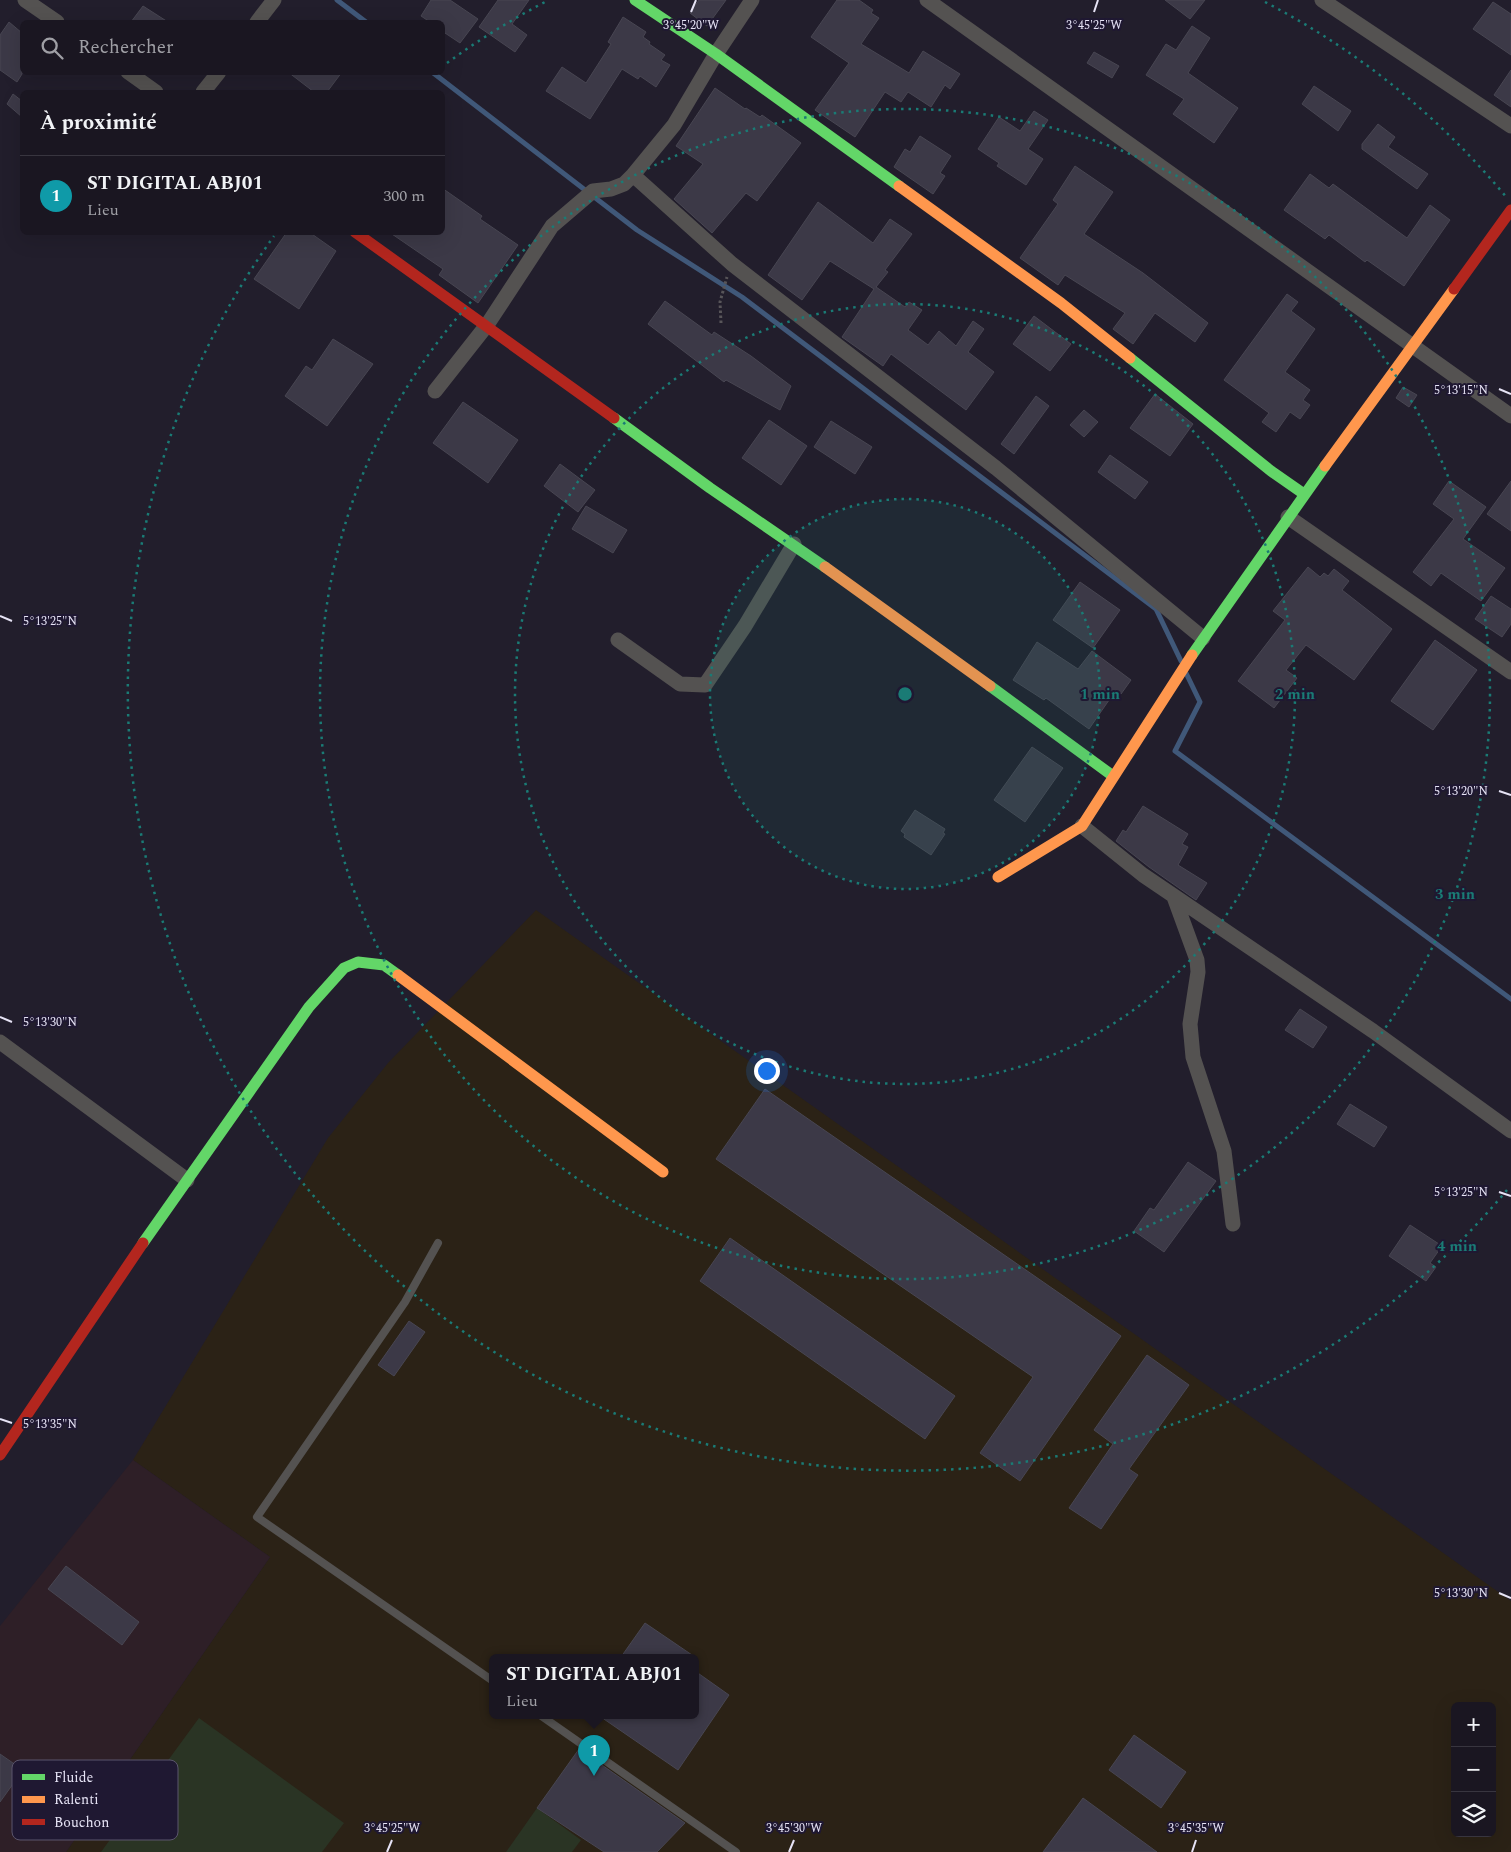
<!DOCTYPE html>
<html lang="fr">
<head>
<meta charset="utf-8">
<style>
	:root { --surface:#1a1621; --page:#27232e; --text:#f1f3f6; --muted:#9f9fa5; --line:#38353f; --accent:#7c3aed }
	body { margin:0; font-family:Spectral,serif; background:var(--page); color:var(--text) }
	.controls { position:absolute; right:15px; bottom:15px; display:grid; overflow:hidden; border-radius:8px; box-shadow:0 5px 20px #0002 }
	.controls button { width:45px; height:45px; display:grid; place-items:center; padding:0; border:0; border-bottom:1px solid var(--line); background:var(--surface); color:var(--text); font:25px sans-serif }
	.you { position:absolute; left:766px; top:1070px; width:18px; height:18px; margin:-12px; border:4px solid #fff; border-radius:50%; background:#1a73e8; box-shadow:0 0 0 8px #1a73e833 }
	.badge { display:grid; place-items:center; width:32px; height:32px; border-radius:50%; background:var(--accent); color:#fff; font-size:16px; font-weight:700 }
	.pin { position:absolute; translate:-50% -41px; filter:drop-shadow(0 1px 2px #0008) }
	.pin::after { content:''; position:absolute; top:26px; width:18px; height:15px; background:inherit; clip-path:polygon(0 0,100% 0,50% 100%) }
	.popup { position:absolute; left:489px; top:1654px; width:210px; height:65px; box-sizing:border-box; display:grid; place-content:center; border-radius:8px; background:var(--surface); filter:drop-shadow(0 1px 4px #0005); font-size:16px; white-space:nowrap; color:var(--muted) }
	.popup b { font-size:19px; color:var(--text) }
	.popup::after { content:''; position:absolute; left:50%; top:100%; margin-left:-10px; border:10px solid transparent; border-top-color:var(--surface) }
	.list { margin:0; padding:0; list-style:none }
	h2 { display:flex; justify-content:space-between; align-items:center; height:65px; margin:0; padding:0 20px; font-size:21px }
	h2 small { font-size:16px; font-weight:400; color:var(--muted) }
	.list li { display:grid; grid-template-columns:32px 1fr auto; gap:15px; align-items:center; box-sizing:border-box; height:80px; padding:0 20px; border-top:1px solid var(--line) }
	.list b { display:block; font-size:19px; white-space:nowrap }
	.list p { margin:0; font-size:16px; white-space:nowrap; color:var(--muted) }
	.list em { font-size:16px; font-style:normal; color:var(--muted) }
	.icon { flex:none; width:28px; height:28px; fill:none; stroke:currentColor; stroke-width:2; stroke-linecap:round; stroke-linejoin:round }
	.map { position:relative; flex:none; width:1511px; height:1852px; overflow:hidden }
	.search { position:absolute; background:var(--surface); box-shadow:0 5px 20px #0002; left:20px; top:20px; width:425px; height:55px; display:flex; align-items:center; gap:12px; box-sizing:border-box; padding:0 18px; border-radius:8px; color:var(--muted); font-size:19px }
	.panel { position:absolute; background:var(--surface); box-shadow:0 5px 20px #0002; left:20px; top:90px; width:425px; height:145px; border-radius:8px }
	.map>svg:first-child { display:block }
	.commercial { fill:#2b2216; fill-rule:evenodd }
	.industrial { fill:#2e1f27 }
	.green { fill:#2a3424 }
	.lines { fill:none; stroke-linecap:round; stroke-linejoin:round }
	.stream { stroke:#405879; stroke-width:5 }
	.building { fill:#3c3947; stroke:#484652 }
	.path { stroke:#585559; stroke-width:3; stroke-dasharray:2.5 2.5; stroke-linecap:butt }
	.lane { stroke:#545251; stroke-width:8 }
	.street { stroke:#545251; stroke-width:15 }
	.fast { stroke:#63d668; stroke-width:11 }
	.slow { stroke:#ff974d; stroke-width:11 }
	.jam { stroke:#b3261e; stroke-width:11 }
	.ticks { fill:none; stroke:#e6e3f5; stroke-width:2 }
	.ring { fill:none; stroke:#1a7b75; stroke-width:2.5; stroke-dasharray:2.5 5 }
	.key { fill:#1f1832; stroke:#5b556c; stroke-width:1 }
	.key-label { font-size:14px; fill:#e6e3f5 }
	.ticks-label { font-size:12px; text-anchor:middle; fill:#e6e3f5; stroke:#1f1832; stroke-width:4; stroke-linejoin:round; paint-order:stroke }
	.centre { fill:#1a7b75; stroke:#1f1832; stroke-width:2.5 }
	.ring-label { font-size:15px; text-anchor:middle; font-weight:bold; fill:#1a7b75; stroke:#1f1832; stroke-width:4; stroke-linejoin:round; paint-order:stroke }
</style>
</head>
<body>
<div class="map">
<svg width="1511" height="1852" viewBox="0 0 1511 1852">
	<rect width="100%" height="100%" fill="#221e2c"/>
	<path class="commercial" d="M536,910l975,691v251h-1445l204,-295 -137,-97 195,-322 60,-75zM493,1657h202v58h-202zM1455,1706h37v127h-37z"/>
	<path class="industrial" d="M133,1460l137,97 -204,295h-66v-226z"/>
	<path class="green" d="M199,1718l145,105 -22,29h-221z
		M537,1808l44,32 -9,12h-66z"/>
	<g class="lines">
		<path class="stream" d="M337,0l29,22
			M432,72l205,158 105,67 414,312 25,52
			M1186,673l14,29 -25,49 336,248"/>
	</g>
	<path class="building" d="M431,0h19l28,19 -18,24 -18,-12v-9h-12l-9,-6z
		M498,0h31l-17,24 15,11 -12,17 -36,-25z
		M699,0h27l-19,26 -17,-13z
		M837,0h22l14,10 -2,3 8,5 -18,26 48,29 14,-22 37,23 -10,15 -5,-4 -14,22 -23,-15 -7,10 -16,-10 -30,45 -40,-27 34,-47 -38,-26z
		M1165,0h40l-15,19z
		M1493,2l18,12v41l-38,-26z
		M143,6l25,16h-37z
		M623,17l23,15 -3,5 7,5 -1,2 16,11 -4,5 9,5 -14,22 -16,-11 -2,3 -16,-10 -32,50 -44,-28 16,-24 24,16 25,-39 -3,-2z
		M9,22l13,11v41l-5,8 -17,-12v-35z
		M1192,26l18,12 -22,35 50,35 -24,35 -41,-29 11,-15 -38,-24 20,-31 10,6z
		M1094,52l25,14 -7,12 -25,-15z
		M1511,70v37l-17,-12z
		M288,72h54l-15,20h-13z
		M1314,86l37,25 -13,20 -36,-27z
		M715,88l30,21 1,-1 14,9 2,-2 39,28 -44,58 -11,-8 -34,40 -38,-34 29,-35 -27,-18z
		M13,94l9,7v16l-15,-13z
		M1034,111l14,9 -20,29 15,10 -17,26 -29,-19 2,-3 -21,-14 21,-32 21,14z
		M1378,124l17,13 -7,10 40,27 -11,15 -55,-40v-5z
		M920,136l31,20 -11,17 5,3 -12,18 -39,-27 11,-18 5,3z
		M1075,166l38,26 -29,42 59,39 65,50 -13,19 -40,-29 -22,31 -20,-15 12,-16 -60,-38 -7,10 -38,-27 38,-54 -5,-4z
		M1310,174l19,14 4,-4 74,54 23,-33 20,15 -46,66 -37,-26 -2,2 -36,-27 -4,4 -41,-29z
		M442,188l40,28 -2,3 38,26 -40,58 -39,-28 4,-6 -54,-37h53z
		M818,202l55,41 17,-24 22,15 -27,36 3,2 -12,15 29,20 4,-5 13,8 -14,20 20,15 11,-14 17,15 17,-25 11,8 -16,23 26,20 -28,38 -75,-56 -8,12 -41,-29 32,-48 -44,-28 -28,39 -34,-25z
		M287,232h22l27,19 -37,58 -45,-30z
		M1287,294l11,8 -7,9 24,18 -30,43 25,18 -7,10 7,5 -10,14 -10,-7 -14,20 -14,-10 7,-9 -45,-33z
		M665,301l47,34 2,-3 37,24 40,30 -11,24 -54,-30 -2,2 -76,-58z
		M1034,316l37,28 -21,27 -37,-27z
		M333,339l40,25 -46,62 -42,-30 21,-30 6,4z
		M1403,387l14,8 -8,12 -13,-9z
		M1155,394l38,30 -23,32 -40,-28z
		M1036,396l13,10 -35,48 -13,-10z
		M463,402l55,38 -30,43 -55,-40z
		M1084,410l14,12 -14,15 -14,-12z
		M769,420l38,26 -26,39 -39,-27z
		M831,421l41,26 -17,27 -41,-27z
		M1110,455l38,27 -13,17 -37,-27z
		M560,464l35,26 -17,22 -34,-26z
		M1449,481l37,26 -23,32 42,29 -24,33 -40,-28 -10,13 -18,-14 41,-53 -21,-15z
		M1511,481v50l-24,-17z
		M586,506l41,24 -14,23 -41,-24z
		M1308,567l12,10 4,-4 4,3 6,-7 15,12 -7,9 50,39 -38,51 -48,-35 -20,25 11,8 -23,30 -36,-27 47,-61 -12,-9z
		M1080,582l40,28 -27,38 -40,-28z
		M1491,596l20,13v15l-9,13 -27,-18z
		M1435,640l42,30 -44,60 -42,-29z
		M1037,642l41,27 14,-18 39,29 -10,14 -5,-4 -27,39 -43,-31 -2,2 -31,-20z
		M1032,747l31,21 -38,54 -31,-22z
		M1143,806l45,28 -6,10 6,3 -10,18 29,18 -11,17 -47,-33 -33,-26 7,-11 3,2z
		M915,810l30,19 -2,4 2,1 -14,21 -27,-18 1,-3 -4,-3z
		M1300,1009l27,18 -14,21 -28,-18z
		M765,1089l356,247 -101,145 -40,-28 53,-76 -317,-218z
		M1350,1104l37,23 -13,20 -37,-23z
		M1188,1162l28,19 -52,71 -30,-21 16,-23 4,2z
		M1410,1225l32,21 -12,17 6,4 -10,14 -37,-25z
		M730,1238l225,158 -30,43 -225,-158z
		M409,1321l16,11 -31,44 -16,-11z
		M1147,1355l42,30 -60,84 9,6 -37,54 -32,-21 44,-64 -19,-14z
		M66,1566l73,56 -17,23 -74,-56z
		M645,1623l50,34h-74z
		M695,1671l34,24 -51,75 -80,-55h97z
		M1134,1735l52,37 -25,36 -52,-38z
		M579,1749l106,74 -28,29h-53l-67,-44z
		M0,1754l23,16 -23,32z
		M1083,1798l74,54h-114z"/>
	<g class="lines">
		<path class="path" d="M721,323l-1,-21 7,-25"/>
		<path class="lane" d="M438,1243l-33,59 -148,215 236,164
			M540,1715l196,137"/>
		<path class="street" d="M25,0l32,22
			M927,0l584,416
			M1322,0l189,126
			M257,22l17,-22
			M128,72l28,20
			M203,92l16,-20
			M633,175l99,89 264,204 207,170
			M435,391l52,-66 65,-99 41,-35 18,-2 13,-5 9,-9 41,-50 42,-71 36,-54
			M1288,517l223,155
			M618,640l62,44 25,1 40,-59 49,-82
			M1082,826l61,49 230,156 138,100
			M1174,897l23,63 1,12 -8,52 3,33 31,94 9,73
			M0,1042l187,138"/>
		<path class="fast" d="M635,0l81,54 183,132
			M1130,358l141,113 33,23
			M614,418l96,70 115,79
			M1192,655l133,-189
			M990,686l123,90
			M143,1243l166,-236 35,-39 14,-6 26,3 14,10"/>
		<path class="slow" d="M899,186l162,117 69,55
			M1325,466l129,-177
			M825,567l165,119
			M998,877l84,-51 110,-171
			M398,975l265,197"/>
		<path class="jam" d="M355,232l259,186
			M1454,289l57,-79
			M0,1455l143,-212"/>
	</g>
	<path class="ticks" d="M691,12l5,-12M1094,12l4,-12M1499,389l12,5M0,616l12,5M1499,791l12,4M0,1017l12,5M1499,1192l12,4M0,1419l12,4M1499,1593l12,5M387,1852l5,-12M789,1852l5,-12M1192,1852l4,-12"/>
	<circle cx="905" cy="694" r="195" fill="#1a7b75" fill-opacity=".12"/>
	<g class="ring">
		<circle cx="905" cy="694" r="195"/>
		<circle cx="905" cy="694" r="390"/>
		<circle cx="905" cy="694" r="585"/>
		<path d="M1507 1190A780 780 0 0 1 274 236M447 63A780 780 0 0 1 545 2M1265 2A780 780 0 0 1 1507 198"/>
	</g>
	<rect x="12" y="1760" width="166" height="80" rx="8" class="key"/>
	<rect x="22" y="1774" width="23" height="6" fill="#63d668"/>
	<rect x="22" y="1796" width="23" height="7" fill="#ff974d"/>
	<rect x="22" y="1819" width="23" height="6" fill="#b3261e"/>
	<g class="key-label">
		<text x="54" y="1782">Fluide</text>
		<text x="54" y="1804">Ralenti</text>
		<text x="54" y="1827">Bouchon</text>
	</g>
	<g class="ticks-label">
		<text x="691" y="29">3°45'20"W</text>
		<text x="1094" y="29">3°45'25"W</text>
		<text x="1461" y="394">5°13'15"N</text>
		<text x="50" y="625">5°13'25"N</text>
		<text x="1461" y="795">5°13'20"N</text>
		<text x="50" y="1026">5°13'30"N</text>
		<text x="1461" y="1196">5°13'25"N</text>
		<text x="50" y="1428">5°13'35"N</text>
		<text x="1461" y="1597">5°13'30"N</text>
		<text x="392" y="1832">3°45'25"W</text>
		<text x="794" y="1832">3°45'30"W</text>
		<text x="1196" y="1832">3°45'35"W</text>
	</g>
	<circle cx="905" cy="694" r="8" class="centre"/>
	<g class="ring-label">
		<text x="1100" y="699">1 min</text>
		<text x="1295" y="699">2 min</text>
		<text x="1455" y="899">3 min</text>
		<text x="1457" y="1251">4 min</text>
	</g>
</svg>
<div class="controls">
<button>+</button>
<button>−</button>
<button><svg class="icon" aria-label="layers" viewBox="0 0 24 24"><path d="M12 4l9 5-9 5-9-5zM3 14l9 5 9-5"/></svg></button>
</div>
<div class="you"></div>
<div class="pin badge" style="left:594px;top:1776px;background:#0f9aa8">1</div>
<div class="popup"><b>ST DIGITAL ABJ01</b>Lieu</div>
<div class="search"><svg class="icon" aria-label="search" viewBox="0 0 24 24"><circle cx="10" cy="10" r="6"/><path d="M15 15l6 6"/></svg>Rechercher</div>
<section class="panel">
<h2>À proximité<small></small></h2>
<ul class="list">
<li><span class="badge" style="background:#0f9aa8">1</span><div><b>ST DIGITAL ABJ01</b><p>Lieu</p></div><em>300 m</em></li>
</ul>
</section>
</div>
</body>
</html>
